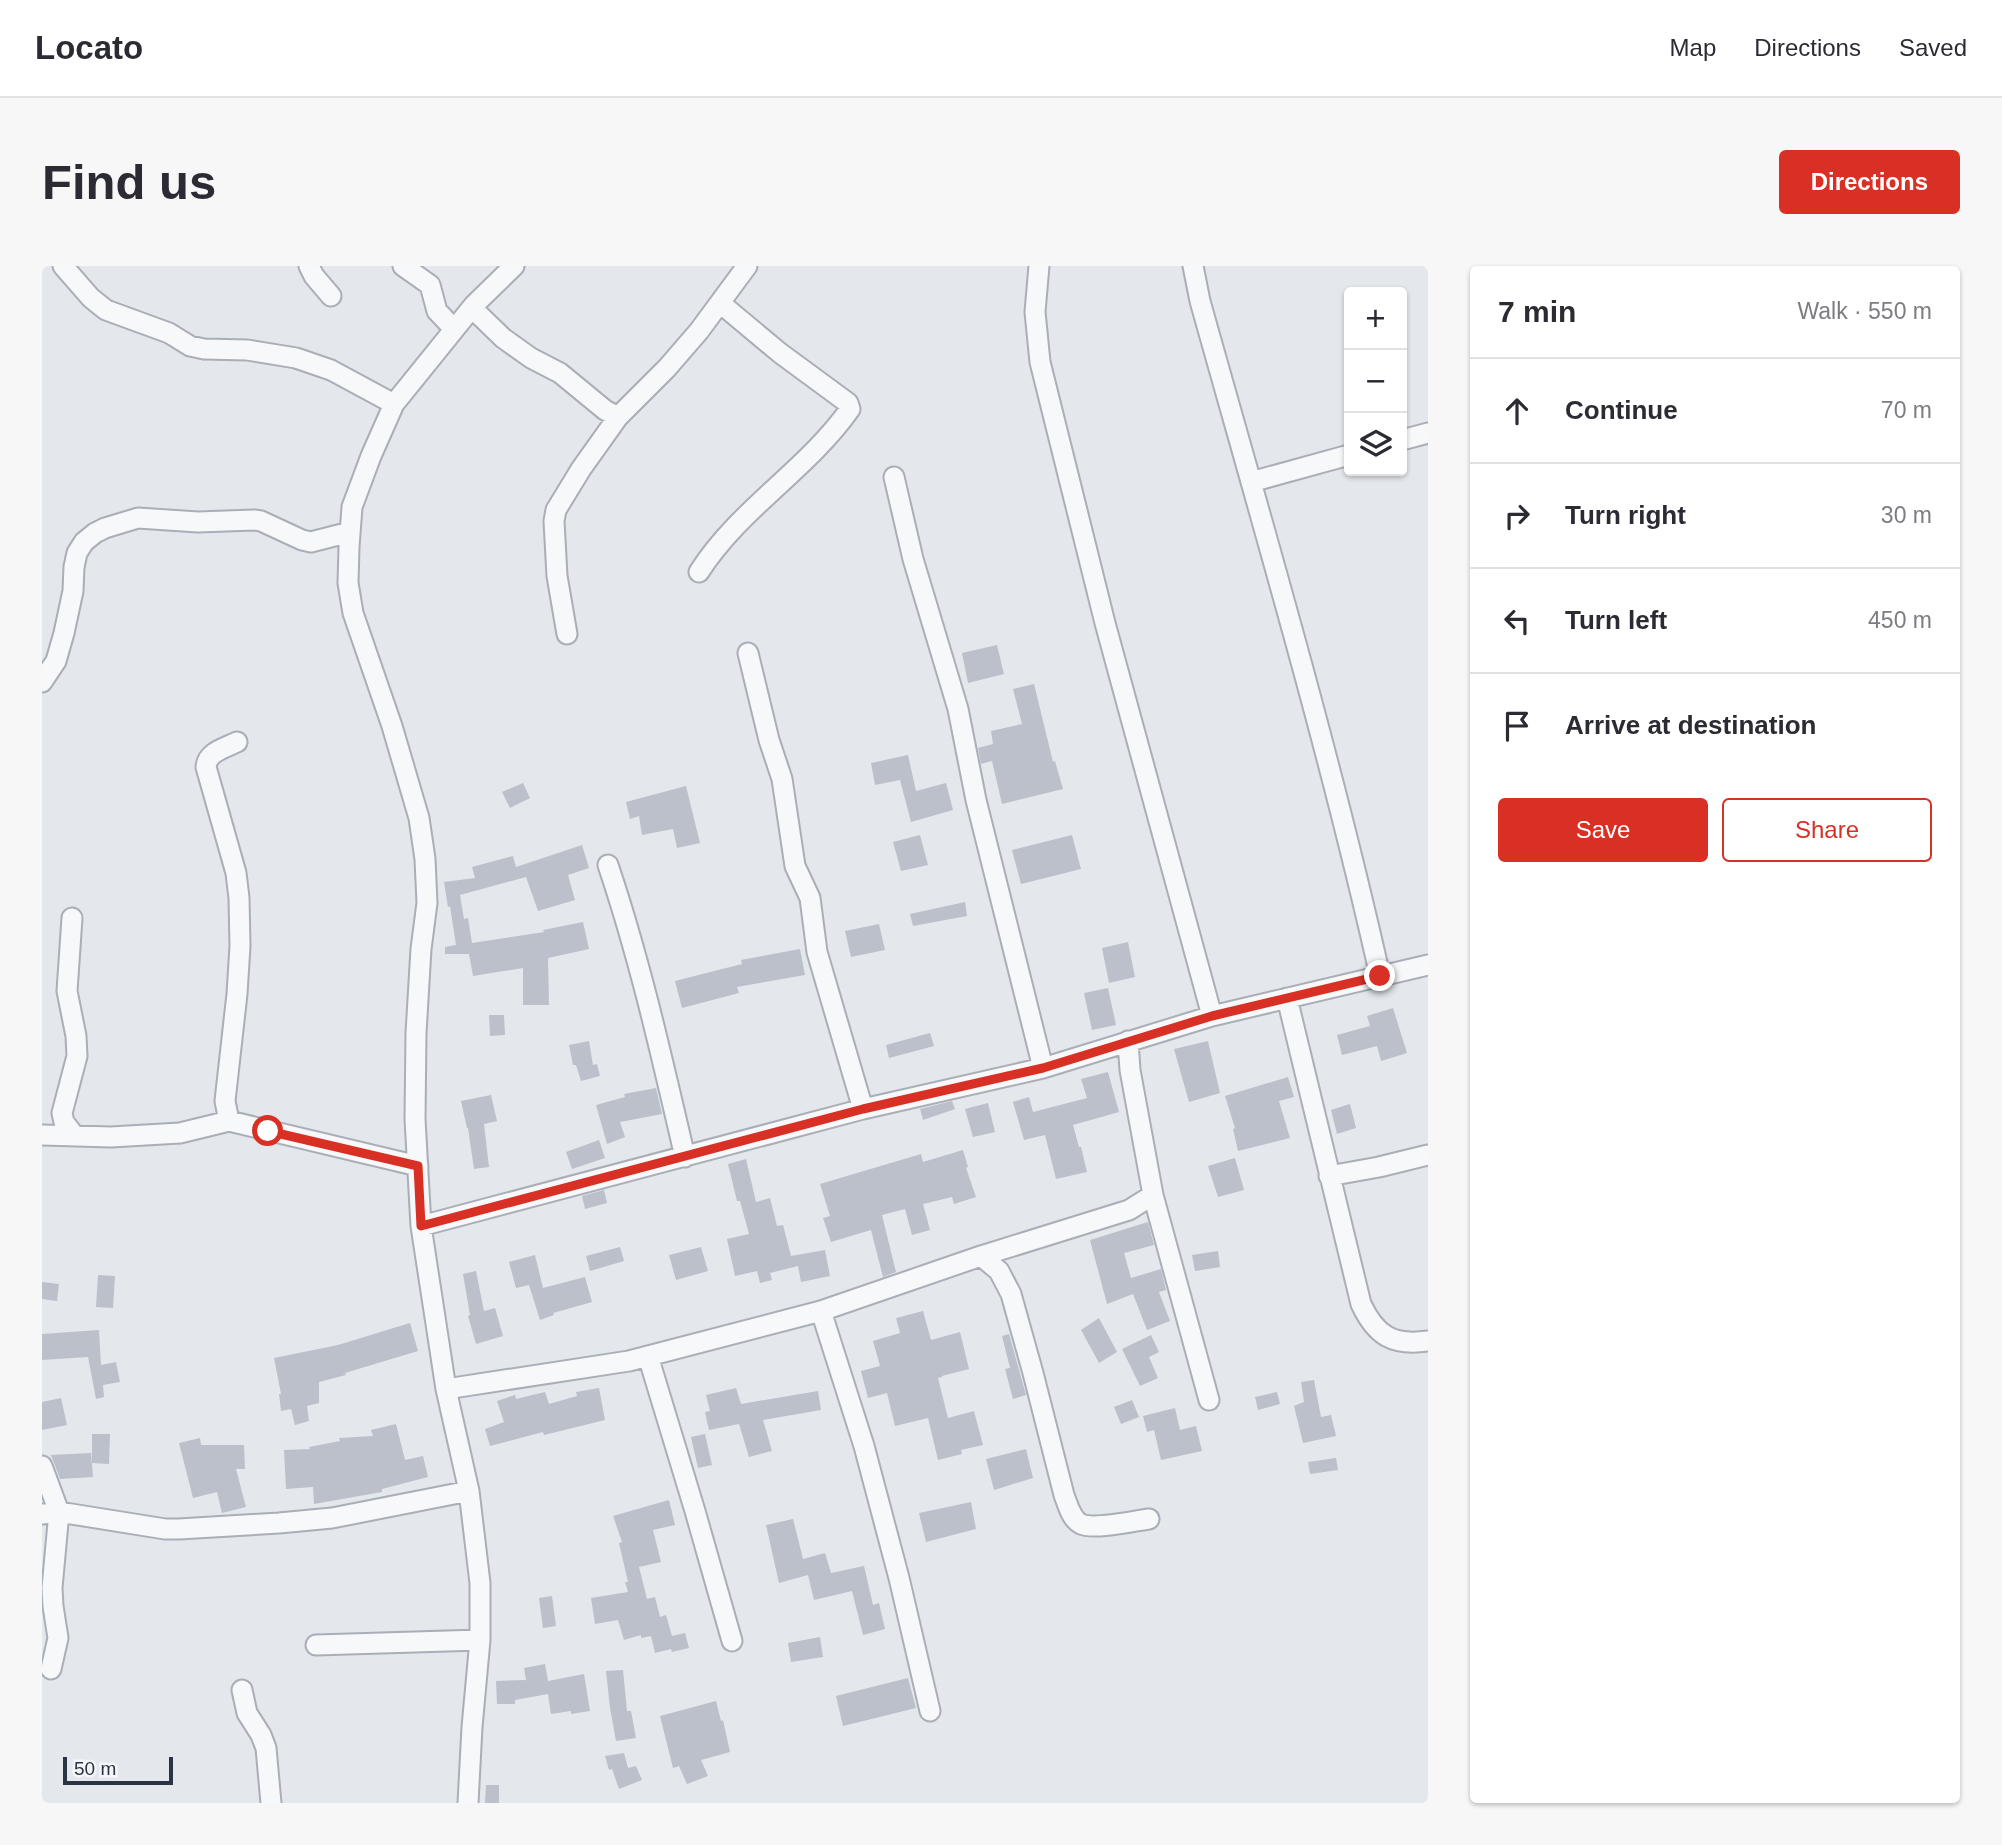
<!DOCTYPE html>
<html lang="en">
<head>
<meta charset="utf-8">
<style>
	:root { --surface:#fff; --page:#f7f7f7; --text:#2b2b33; --muted:#7c7c81; --line:#e1e1e2; --accent:#d93025 }
	body { margin:0; font-family:Arial,sans-serif; background:var(--page); color:var(--text) }
	.controls { position:absolute; right:21px; top:21px; display:grid; overflow:hidden; border-radius:7px; box-shadow:0 2px 5px #0004 }
	.controls button { width:63px; height:63px; display:grid; place-items:center; padding:0; border:0; border-bottom:2px solid var(--line); background:var(--surface); color:var(--text); font:35px sans-serif }
	.scale { position:absolute; left:21px; bottom:18px; width:110px; box-sizing:border-box; padding-left:7px; border:4px solid #2b3445; border-top:0; font-size:19px; line-height:24px; white-space:nowrap; color:#2b3445; -webkit-text-stroke:5px #f4f6f9; paint-order:stroke }
	.stop { position:absolute; width:21px; height:21px; margin:-16px; border:5px solid #d93025; border-radius:50%; background:#fff }
	.stop.end { background:#d93025; border-color:#fff; box-shadow:0 2px 7px #0008 }
	.list { margin:0; padding:0; list-style:none }
	h2 { display:flex; justify-content:space-between; align-items:center; height:91px; margin:0; padding:0 28px; font-size:30px }
	h2 small { font-size:23px; font-weight:400; color:var(--muted) }
	.list li { display:grid; grid-template-columns:46px 1fr auto; gap:21px; align-items:center; box-sizing:border-box; height:105px; padding:0 28px; border-top:2px solid var(--line) }
	.list b { display:block; font-size:26px; white-space:nowrap }
	.list em { font-size:23px; font-style:normal; color:var(--muted) }
	.actions { display:flex; gap:14px; padding:21px 28px }
	.actions a { flex:1; padding:16px 0; border:2px solid var(--accent); border-radius:7px; text-align:center; font-size:24px; color:var(--accent) }
	.actions .main { background:var(--accent); color:#fff }
	.icon { flex:none; width:38px; height:38px; fill:none; stroke:currentColor; stroke-width:2; stroke-linecap:round; stroke-linejoin:round }
	.map { position:relative; flex:none; width:1386px; height:1537px; overflow:hidden; border-radius:7px }
	header { display:flex; align-items:center; gap:42px; box-sizing:border-box; height:98px; padding:0 35px; background:var(--surface); border-bottom:2px solid var(--line) }
	header strong { font-size:33px }
	nav { display:flex; gap:38px; margin-inline-start:auto; font-size:24px }
	.intro { display:flex; align-items:center; justify-content:space-between; box-sizing:border-box; height:168px; padding:0 42px }
	h1 { margin:0; font-size:49px }
	.button { padding:18px 32px; border-radius:7px; background:var(--accent); color:#fff; font-size:24px; font-weight:700 }
	main { display:flex; gap:42px; padding:0 42px }
	aside { flex:1; background:var(--surface); border-radius:7px; box-shadow:0 2px 5px #0004 }
	.map>svg:first-child { display:block }
	.building { fill:#bbc0ca }
	.lines { fill:none; stroke-linecap:round; stroke-linejoin:round }
	.minor-casing { stroke:#a9aeb7; stroke-width:23 }
	.minor { stroke:#f7f8fa; stroke-width:19 }
	.route { stroke:#d93025; stroke-width:9 }
</style>
</head>
<body>
<header>
<strong>Locato</strong>
<nav><a>Map</a><a>Directions</a><a>Saved</a></nav>
</header>
<div class="intro"><h1>Find us</h1><a class="button">Directions</a></div>
<main>
<div class="map">
<svg width="1386" height="1537" viewBox="0 0 1386 1537">
	<rect width="100%" height="100%" fill="#e4e7ec"/>
	<path class="building" d="M955,379l7,29 -36,9 -6,-30z
		M992,418l19,78 2,-1 8,28 -61,15 -10,-43 -11,3 -3,-16 15,-4 -2,-13 31,-7 -9,-35z
		M866,489l8,36 30,-8 7,27 -42,12 -11,-42 -25,5 -4,-22z
		M481,517l7,15 -20,10 -8,-16z
		M644,520l14,57 -23,5 -4,-19 -31,6 -3,-19 -9,3 -4,-17z
		M878,569l8,30 -27,6 -8,-29z
		M1030,569l9,34 -60,15 -9,-34z
		M540,579l7,23 -21,7 7,25 -37,11 -12,-34 -66,18 4,24 4,-1 4,25 72,-11 -1,-2 40,-8 6,27 -41,9 1,47h-26v-37l-50,8 -4,-22h-24v-7l11,-2 -6,-39 -2,1 -4,-25 31,-4 -3,-11 41,-11 3,11z
		M923,636l2,14 -54,10 -3,-12z
		M837,658l6,26 -34,7 -6,-26z
		M1086,676l7,35 -26,6 -7,-35z
		M758,683l5,26 -68,12 2,6 -57,15 -7,-27 67,-17 -1,-4z
		M1066,722l8,37 -24,5 -8,-37z
		M1351,742l14,45 -26,8 -4,-15 -35,9 -5,-20 33,-9 -3,-10z
		M447,749h15l1,20 -15,1z
		M888,767l4,13 -45,12 -3,-13z
		M547,775l4,24 4,-1 3,12 -19,5 -5,-16h-3l-4,-20z
		M1166,775l12,52 -31,9 -15,-53z
		M1066,806l11,40 -46,13 6,22h2l6,25 -31,7 -11,-44 -21,5 -11,-38 16,-5 4,15 54,-14 -6,-19z
		M1246,811l6,20 -15,4 11,37 -52,13 -5,-22 2,-1 -10,-32z
		M614,822l6,26 -42,8 5,15 -18,7 -11,-39 29,-8 -1,-3z
		M449,829l6,26 -13,3 5,43 -15,2 -6,-41h-1l-6,-27z
		M910,835l3,8 -32,11 -3,-11z
		M946,837l7,29 -22,5 -8,-28z
		M1308,838l6,24 -19,6 -6,-24z
		M557,874l6,18 -33,11 -6,-17z
		M921,884l5,17 -2,1 10,29 -22,7 -2,-7 -29,7 7,26 -18,5 -7,-26 -23,6 14,57 -13,5 -12,-47 -40,12 -8,-24 7,-2 -10,-32 101,-30 2,8z
		M1193,892l9,32 -26,7 -10,-31z
		M704,893l10,43 14,-4 7,28 6,-1 8,31 34,-6 5,26 -29,6 -3,-16 -28,7 2,7 -12,3 -3,-12 -22,5 -8,-37 22,-5 -9,-33h-3l-9,-37z
		M562,924l3,13 -22,6 -3,-13z
		M1106,956l6,23 -30,8 7,25 30,-9 5,21 -7,2 11,29 -23,9 -14,-36 -26,10 -17,-64z
		M578,981l4,14 -34,10 -4,-15z
		M659,981l7,24 -32,9 -7,-25z
		M1176,985l2,16 -25,4 -3,-16z
		M493,989l8,33 42,-11 7,25 -39,11 1,2 -14,5 -11,-35 -13,3 -7,-26z
		M434,1005l8,40 11,-3 8,28 -27,8 -8,-28 2,-1 -7,-41z
		M56,1009l17,1 -2,32 -17,-1z
		M0,1016l17,2 -2,17 -15,-2z
		M881,1045l8,29 29,-8 9,37 -27,7v1l-4,1 10,40 26,-7 9,34 -22,5 1,4 -24,6 -10,-42 -33,8 -8,-33 -19,5 -7,-27 19,-5 -7,-25 27,-8 -4,-15z
		M1057,1052l18,34 -18,11 -18,-33z
		M368,1057l8,28 -73,22 1,2 -27,7v21l-12,3 2,15 -14,4 -4,-16 -10,2 -2,-17h2l-7,-36 64,-13z
		M57,1064l2,35 15,-3 4,20 -17,3 1,12 -8,2 -8,-42 -46,3v-26z
		M967,1068l17,61 -13,4 -8,-30 5,-1 -8,-32z
		M1109,1069l8,17 -10,5 9,21 -18,8 -18,-37z
		M1272,1114l7,37 10,-2 5,21 -33,7 -9,-37 10,-4 -3,-20z
		M557,1122l6,32 -61,15 -1,-3 -53,14 -5,-17 19,-7 -7,-21 18,-6 1,4 29,-7 4,12 28,-8 -1,-4z
		M694,1122l5,16 77,-13 3,19 -58,10 9,31 -23,6 -10,-33 -30,6 -4,-18 5,-1 -4,-16z
		M1235,1126l3,12 -22,6 -3,-13z
		M19,1132l6,27 -25,5v-28z
		M1090,1134l7,17 -18,7 -7,-17z
		M1133,1142l5,22 16,-4 6,25 -41,9 -7,-30 -7,2 -4,-16z
		M354,1158l9,36 18,-4 5,21 -46,12v3l-68,12 -1,-17 -27,2 -2,-39 26,-1 -1,-2 31,-6 -1,-3 34,-2 -2,-6z
		M50,1168h18l-1,30 -17,-1z
		M663,1168l7,31 -14,3 -7,-31z
		M158,1172l1,7h43l1,24h-9l10,38 -24,6 -5,-21 -24,6 -14,-55z
		M984,1183l7,29 -39,12 -8,-31z
		M49,1187l2,24 -33,2 -9,-24z
		M1294,1192l2,12 -28,4 -2,-12z
		M627,1234l6,25 -22,5 8,32 -22,5 8,32 8,-2 5,20 6,-2 6,21 13,-3 4,15 -17,4 -1,-3 -16,4 -4,-17 -10,2v-3l-17,5 -6,-20 -23,4 -4,-26 37,-6 -3,-10h3l-9,-39 3,-1 -9,-26z
		M929,1236l5,27 -50,13 -7,-29z
		M751,1253l10,40 22,-6 6,20 33,-7 9,39 6,-2 6,26 -22,6 -11,-44 -38,9 -6,-25 -29,8 -13,-58z
		M510,1330l4,30 -13,2 -4,-30z
		M778,1371l3,20 -32,5 -3,-19z
		M503,1398l3,17 36,-7 6,37 -19,3v-3l-20,3 -3,-20 -33,6v4h-18l-1,-23 30,-1 -2,-12z
		M581,1404l4,41h4l5,27 -20,3 -6,-33 -4,-37z
		M866,1412l8,30 -73,18 -7,-30z
		M674,1435l5,20 2,-1 7,32 -29,8 7,16 -21,8 -8,-18 -6,2 -13,-52z
		M582,1487l4,15 8,-2 6,14 -23,9 -7,-20 -3,1 -4,-14z
		M444,1519h13v18h-14z"/>
	<g class="lines">
		<g class="minor-casing">
			<path id="minor" d="M21,0l28,32 15,12 63,23 21,13 14,3 43,1 49,8 35,12 63,34
				M267,0l5,10 17,20
				M361,0l27,19 7,26 17,18
				M997,0l-4,46 5,50 65,261 107,393
				M1151,0l7,35c63,225 129,448 180,675
				M430,42l31,30 28,20 29,15 45,37 13,7
				M1360,174l26,-7
				M852,211l19,82 45,150 18,91 67,268
				M1209,216l98,-27
				M657,306c40,-63 108,-102 151,-163l-2,-6 -68,-50 -60,-50
				M525,368l-10,-58 -3,-55 2,-11 25,-41 37,-52 49,-49 32,-37 48,-65
				M706,387l21,87 13,39 13,87 15,32 7,54 46,157
				M0,416l14,-21 8,-28 9,-42 1,-24 3,-14 7,-11 11,-9 10,-5 33,-10 60,4 56,-2 7,1 41,19 9,2 39,-10
				M566,599c32,95 54,193 77,292
				M30,652l-5,73 9,45 1,20 -15,57 2,9 10,13
				M1245,732l74,306c15,32 32,42 67,37
				M1086,775l2,29 23,125 56,205
				M187,855l-4,-20 12,-107 3,-48 -1,-48 -3,-25 -30,-106c1,-15 19,-19 31,-25
				M0,869l69,2 69,-4 49,-12 189,45
				M1287,910l50,-9 49,-12
				M379,960l442,-117 180,-41 169,-52 216,-51
				M939,990l18,15 12,23 22,79 31,122c4,10 7,24 17,29 13,6 53,-3 68,-5
				M779,1045l43,135 35,132 31,133
				M606,1090l47,155 37,130
				M404,1123l183,-28 192,-50 160,-55 148,-46 24,-15
				M0,1200l17,46 -7,76 1,18 5,32 -7,31
				M0,1248l17,-2 106,17h14l100,-6 53,-5 137,-27
				M274,1379l164,-5
				M200,1424l5,23 14,22 5,13 5,55
				M426,1537l4,-76 8,-87v-57l-11,-92 -23,-102 -25,-163 -6,-107 1,-86 5,-84 6,-46 -2,-44 -6,-41 -27,-92 -39,-113 -5,-30 1,-36 3,-40 19,-51 23,-52 80,-99 40,-39"/>
		</g>
		<use href="#minor" class="minor"/>
	</g>
	<g class="lines">
		<path class="route" d="M226,865l150,35 3,60 442,-117 180,-41 169,-52 168,-40"/>
	</g>
</svg>
<div class="controls">
<button>+</button>
<button>−</button>
<button><svg class="icon" aria-label="layers" viewBox="0 0 24 24"><path d="M12 4l9 5-9 5-9-5zM3 14l9 5 9-5"/></svg></button>
</div>
<div class="scale">50 m</div>
<div class="stop" style="left:226px;top:865px"></div>
<div class="stop end" style="left:1338px;top:710px"></div>
</div>
<aside>
<h2>7 min<small>Walk · 550 m</small></h2>
<ul class="list">
<li><svg class="icon" aria-label="ahead" viewBox="0 0 24 24"><path d="M12 20V5M6 11l6-6 6 6"/></svg><div><b>Continue</b></div><em>70 m</em></li>
<li><svg class="icon" aria-label="right" viewBox="0 0 24 24"><path d="M7 20v-9h11M14 6l5 5-5 5"/></svg><div><b>Turn right</b></div><em>30 m</em></li>
<li><svg class="icon" aria-label="left" viewBox="0 0 24 24"><path d="M17 20v-9H6M10 6l-5 5 5 5"/></svg><div><b>Turn left</b></div><em>450 m</em></li>
<li><svg class="icon" aria-label="arrive" viewBox="0 0 24 24"><path d="M6 21V4h12l-3 4 3 4H6"/></svg><div><b>Arrive at destination</b></div></li>
</ul>
<div class="actions"><a class="main">Save</a><a>Share</a></div>
</aside>
</main>
</body>
</html>
